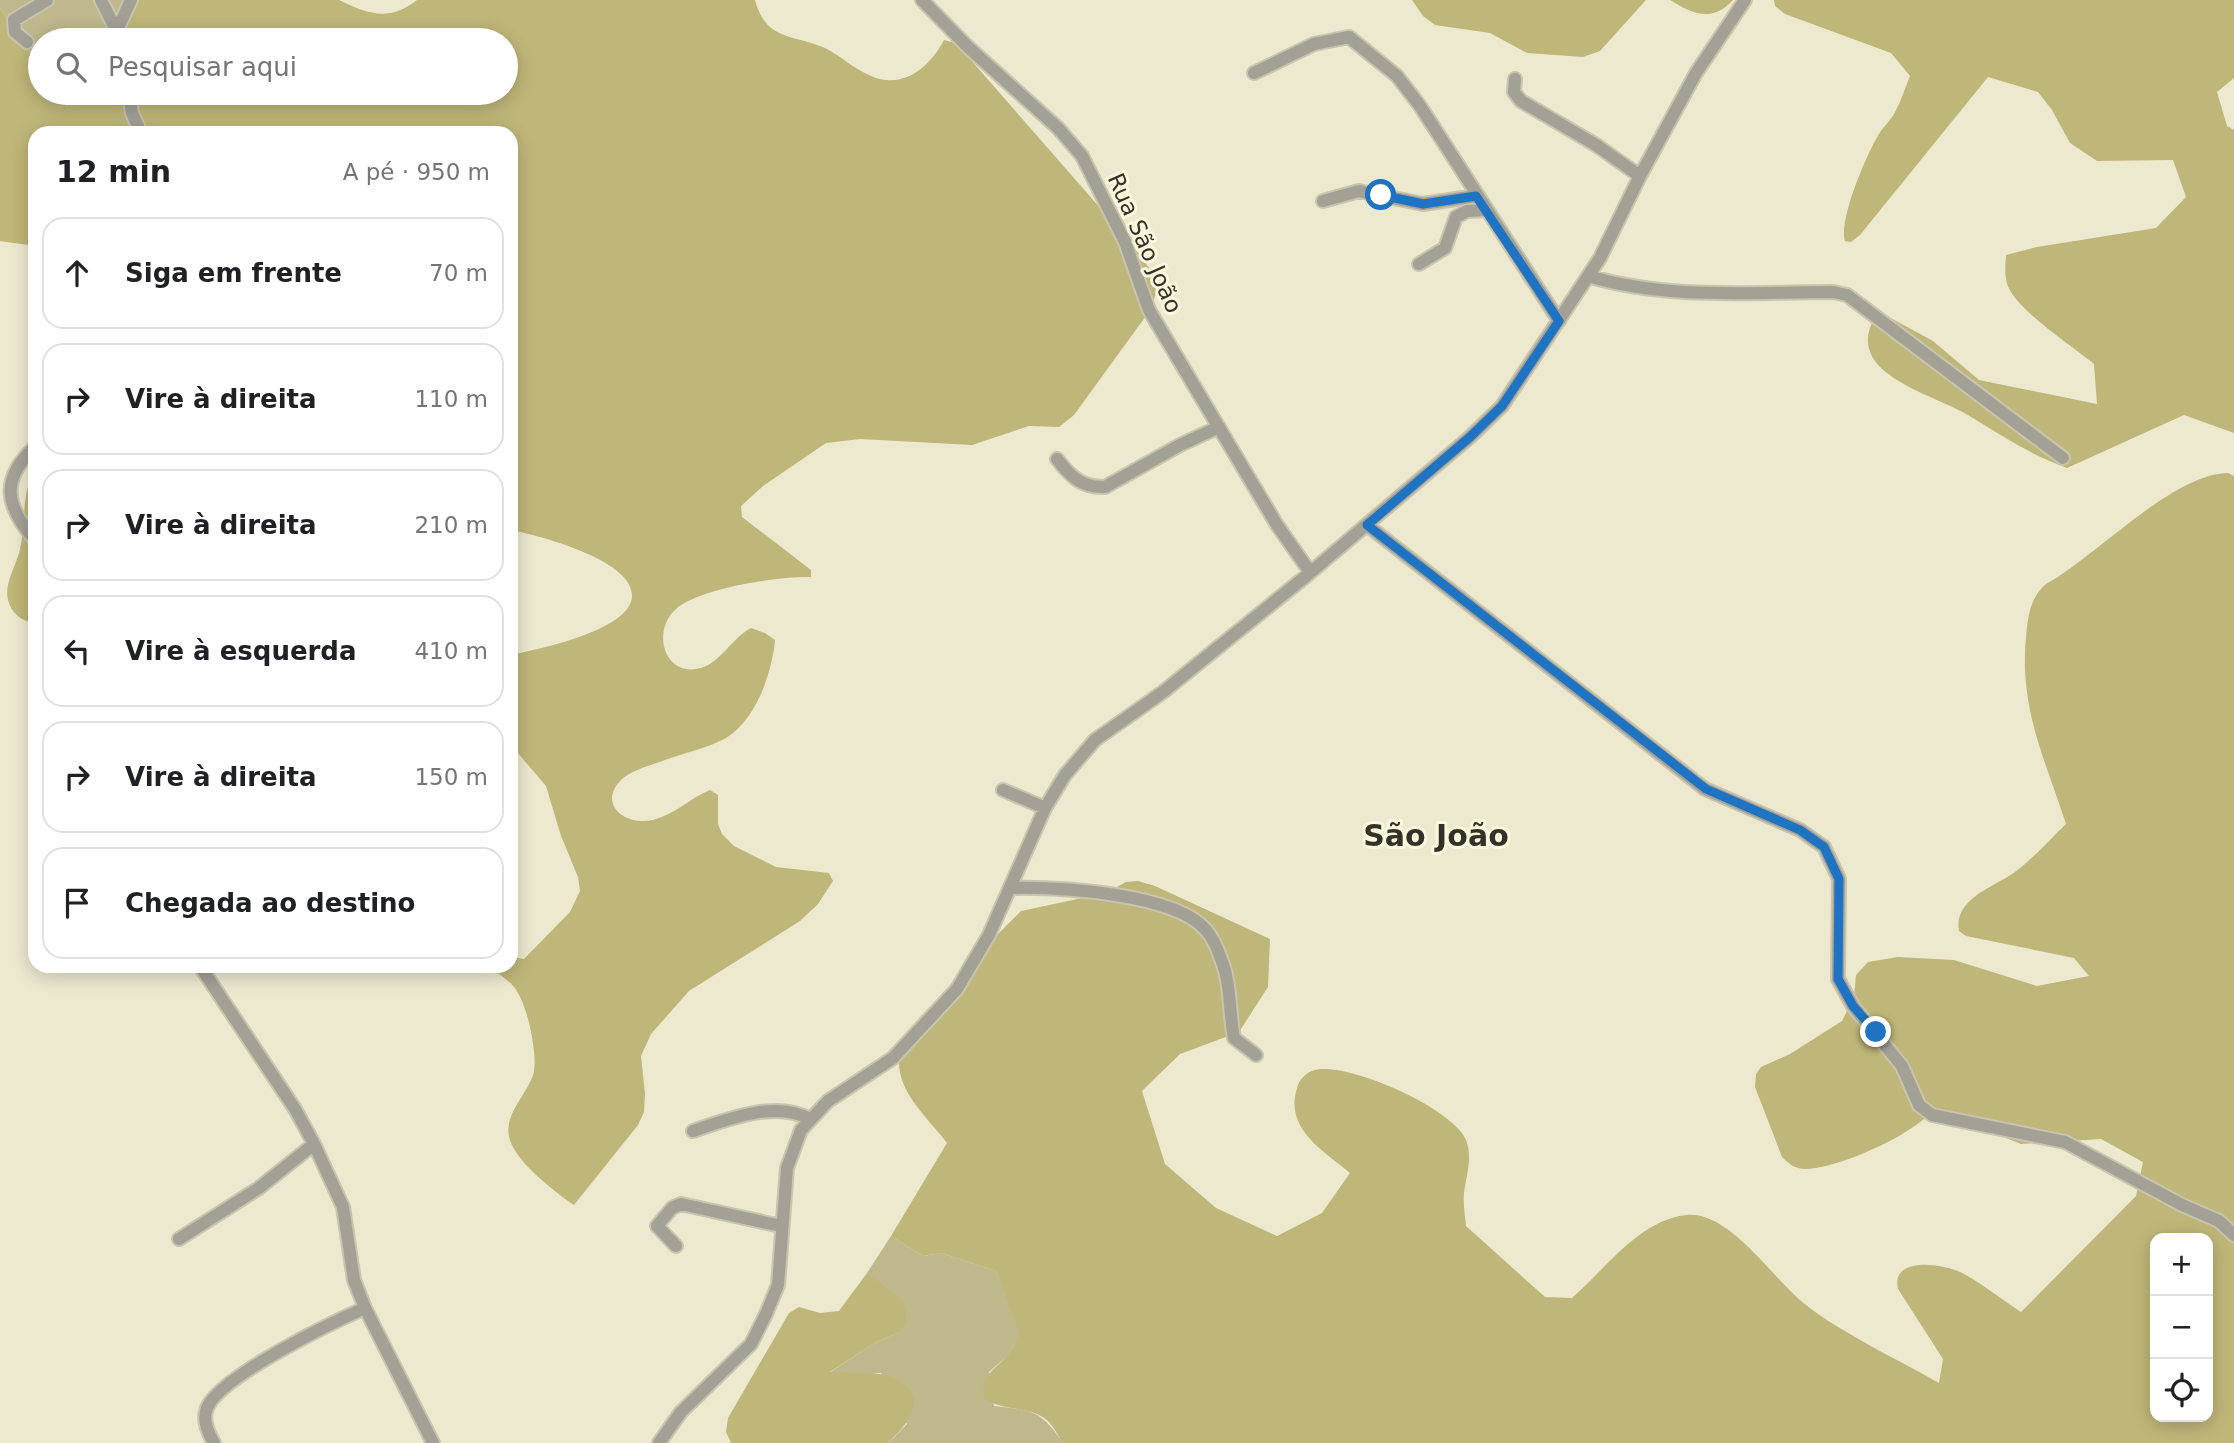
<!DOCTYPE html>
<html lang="pt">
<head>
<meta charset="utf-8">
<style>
	:root { --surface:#fff; --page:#f2f2f2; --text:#202124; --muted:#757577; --line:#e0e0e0 }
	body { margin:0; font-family:"DejaVu Sans",sans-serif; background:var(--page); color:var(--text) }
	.controls { position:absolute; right:21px; bottom:21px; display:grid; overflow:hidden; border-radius:14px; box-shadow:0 4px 18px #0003 }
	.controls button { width:63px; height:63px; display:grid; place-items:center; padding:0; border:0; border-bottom:2px solid var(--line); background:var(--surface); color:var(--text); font:35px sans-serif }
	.stop { position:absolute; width:21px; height:21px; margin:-16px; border:5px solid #1e74c2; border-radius:50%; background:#fff }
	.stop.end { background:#1e74c2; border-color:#fff; box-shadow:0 2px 7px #0008 }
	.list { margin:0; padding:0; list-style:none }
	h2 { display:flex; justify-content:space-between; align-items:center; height:91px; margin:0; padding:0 28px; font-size:30px }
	h2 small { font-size:23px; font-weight:400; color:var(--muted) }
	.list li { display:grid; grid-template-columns:46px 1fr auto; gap:21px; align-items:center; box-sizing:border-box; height:112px; margin:0 14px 14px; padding:0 14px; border:2px solid var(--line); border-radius:21px }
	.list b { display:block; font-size:26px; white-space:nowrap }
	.list em { font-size:23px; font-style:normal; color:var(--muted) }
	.icon { flex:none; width:38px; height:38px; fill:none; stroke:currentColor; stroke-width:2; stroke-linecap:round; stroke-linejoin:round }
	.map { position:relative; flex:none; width:2234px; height:1443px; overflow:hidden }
	.search { position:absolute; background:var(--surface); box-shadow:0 4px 18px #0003; left:28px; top:28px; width:490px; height:77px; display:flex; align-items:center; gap:18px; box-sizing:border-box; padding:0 24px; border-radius:38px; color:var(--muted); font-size:26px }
	.panel { position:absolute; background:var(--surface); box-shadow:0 4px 18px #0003; left:28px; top:126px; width:490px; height:847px; border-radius:21px }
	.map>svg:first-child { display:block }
	.green { fill:#beb88c }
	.forest { fill:#bfb679; fill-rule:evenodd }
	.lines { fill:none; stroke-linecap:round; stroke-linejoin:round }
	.minor-casing { stroke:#c8c4ae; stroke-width:16 }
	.minor { stroke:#a3a196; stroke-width:12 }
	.route { stroke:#1e74c2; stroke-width:9 }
	.labels { text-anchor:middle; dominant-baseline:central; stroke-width:6; stroke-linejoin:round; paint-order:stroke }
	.street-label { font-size:23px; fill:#343228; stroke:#faf7dc }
	.district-label { font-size:30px; font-weight:bold; fill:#343228; stroke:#faf7dc }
</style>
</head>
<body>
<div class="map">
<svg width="2234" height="1443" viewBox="0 0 2234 1443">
	<rect width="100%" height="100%" fill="#ede9cf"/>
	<path class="green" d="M0,0h139l-27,40h-72v29l-40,-61z
		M891,1236l32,20 18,-3 55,18 25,63 -14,22 -18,16 5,34c39,4 47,5 69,37h-175l19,-19 -26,-51h-52l47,-31 22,-9 7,-28 -38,-32z"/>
	<path class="forest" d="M139,0h200c29,14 50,22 78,0h338c11,41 37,34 70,48 16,8 29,21 46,28 32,14 59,-9 73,-36l12,3 180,206 23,34 -8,26 -77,106 -15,12 -30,-1 -57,19 -112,-6 -34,4 -63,43 -22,20 1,11 69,53v7c-31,-1 -112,11 -135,32 -25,22 -12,69 25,59 19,-5 31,-30 50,-40l14,5 10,7c-3,33 -19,80 -49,98 -18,10 -42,15 -61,22 -13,5 -34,10 -44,20 -24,25 5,46 32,40 21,-5 37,-22 57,-30l8,5v29l4,10 12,12 42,21 53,6 4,8 -15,23 -18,17 -111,70 -38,43 -10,22 4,38 -1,18 -6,13 -64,80c-19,-13 -57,-42 -64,-65 -8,-24 16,-44 23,-65 6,-18 -6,-73 -19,-88 -7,-8 -17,-14 -25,-21h22v-9l13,2 46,-47 10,-21 -2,-14 -17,-41 -15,-50 -35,-41v-90c27,-6 118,-24 121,-58 3,-37 -95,-62 -121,-67v-397h-476v113l-35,-5v-233l40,61v24h466v-53h-394z
		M1412,0h234l-46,51 -17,6 -56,-4 -37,-20 -55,-8 -12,-9z
		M1670,0h63c-21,23 -40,14 -63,0z
		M1774,0h460v78l-17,14 10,34 7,4v303l-50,-18 -117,53c-37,-13 -66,-33 -99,-53 -28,-16 -66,-26 -89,-49 -13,-14 -15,-32 -4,-48l12,-2 46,25 46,39 118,24 -3,-40c-22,-18 -69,-49 -83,-72 -7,-11 -6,-24 -5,-37l31,-8 119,-19 30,-31 -13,-37 -76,1 -27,-18 -18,-33 -14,-18 -50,-15 -128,158 -9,7 -6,-1c-7,-20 22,-88 34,-107 5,-8 12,-14 16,-22 6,-11 10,-24 15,-36l-19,-23 -106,-39 -10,-8z
		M35,468v155c-13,-1 -24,-10 -27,-23 -4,-15 7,-33 11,-47 8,-29 1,-57 16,-85z
		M2228,473l6,3v967h-1171c-5,-7 -10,-18 -16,-23 -18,-15 -45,-8 -63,-22 -4,-24 11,-27 24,-44 5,-6 8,-13 12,-20l-24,-63 -55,-18 -18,3 -32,-20 56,-93c-19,-25 -49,-50 -48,-82l101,-129 21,-21 85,-18 20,-11 12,-1 17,5 115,53 -2,48 -29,45 -59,22 -38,37 23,73 51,44 61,28 45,-23 28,-40c-26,-22 -66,-44 -53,-85 2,-8 9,-16 18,-18 33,-8 138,38 151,70 7,18 0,36 -2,53 -1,11 1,22 2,33l79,71 27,1c33,-29 68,-78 114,-83 44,-5 88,66 120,90 37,29 91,54 133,78l4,-24 -45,-70c-8,-35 51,-25 68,-14 19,11 37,25 55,37l115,-116 7,-34 -42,-23 -80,5 -82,-33c-13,5 -20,13 -32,20 -22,15 -76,38 -102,38 -10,0 -16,-5 -23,-12l-27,-70 1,-13 5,-7 29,-13 52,-33 12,-24 2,-22 12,-13 30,-5 56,3 83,26 52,-10 -15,-18 -108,-22 -7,-5c-6,-32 35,-44 56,-59 18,-13 34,-32 51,-48 -21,-65 -47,-116 -40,-187 2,-21 4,-39 20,-53 51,-28 126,-110 182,-111zM2155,1238h53v179h-53z
		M867,1273l32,24 6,8 1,18 -8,10 -22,9 -46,30c30,3 66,-7 84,24 0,23 -11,31 -26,47h-157l-5,-11 2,-14 61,-105 10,-6 21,6 19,-2z"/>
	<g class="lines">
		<g class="minor-casing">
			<path id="minor" d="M101,0l20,40
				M922,0l46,47 90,81 24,28 43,86 24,68 128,215 33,47
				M118,28l13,-28
				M27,42l-12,-10 -1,-12 33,-20
				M1254,73l60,-29 35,-7 48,39 23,30 139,215
				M1515,79l-1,13 7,9 75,44 44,31
				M129,93l3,20 9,20
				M1323,201l36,-10 64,13 53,-8
				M1419,264l26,-16 11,-31 11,-6 19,-1
				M1588,276c80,24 163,16 245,16l14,3 216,163
				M35,447c-35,32 -30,59 0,93
				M1057,459c13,17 25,29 48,28l75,-42 39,-18
				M1367,525l338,264 95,41 24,17 15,32 -1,100 15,27 49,60 17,39 13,10 133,27 117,63 37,16 15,14
				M1003,790l42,18
				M1010,888c46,-1 165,5 196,42 6,7 12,20 15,29 10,23 8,54 13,79l22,17
				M200,966l95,143 19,35 29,63 11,73 11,28 68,135
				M693,1131c35,-12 82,-31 117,-12
				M179,1239l80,-51 55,-44
				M676,1246l-19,-20 15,-18 9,-4 100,22
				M214,1443c-6,-10 -12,-23 -7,-35 12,-31 126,-86 158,-100
				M659,1443l22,-31 70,-68 15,-30 12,-29 9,-117 14,-38 27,-29 65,-43 64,-69 32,-54 56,-127 20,-33 30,-35 68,-48 142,-115 165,-140 32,-31 98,-148 40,-82 56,-103 49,-73"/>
		</g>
		<use href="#minor" class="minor"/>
	</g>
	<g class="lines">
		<path class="route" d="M1381,195l42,9 53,-8 83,125 -57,85 -32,31 -103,88 339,264 94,41 24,17 15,32 -1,100 15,27 23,26"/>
	</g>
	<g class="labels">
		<g class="street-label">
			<text transform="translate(1145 243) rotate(66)">Rua São João</text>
		</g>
		<g class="district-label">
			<text x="1436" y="835">São João</text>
		</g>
	</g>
</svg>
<div class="controls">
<button>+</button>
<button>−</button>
<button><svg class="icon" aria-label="locate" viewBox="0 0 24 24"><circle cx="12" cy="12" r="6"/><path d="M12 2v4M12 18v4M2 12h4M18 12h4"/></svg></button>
</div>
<div class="stop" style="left:1381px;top:195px"></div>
<div class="stop end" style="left:1876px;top:1032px"></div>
<div class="search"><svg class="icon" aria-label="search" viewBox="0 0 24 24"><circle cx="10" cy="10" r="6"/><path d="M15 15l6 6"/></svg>Pesquisar aqui</div>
<section class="panel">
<h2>12 min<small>A pé · 950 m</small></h2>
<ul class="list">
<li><svg class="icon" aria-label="ahead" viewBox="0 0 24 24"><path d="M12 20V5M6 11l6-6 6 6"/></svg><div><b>Siga em frente</b></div><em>70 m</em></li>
<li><svg class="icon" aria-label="right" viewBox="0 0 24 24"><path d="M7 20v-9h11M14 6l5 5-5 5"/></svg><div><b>Vire à direita</b></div><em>110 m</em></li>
<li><svg class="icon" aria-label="right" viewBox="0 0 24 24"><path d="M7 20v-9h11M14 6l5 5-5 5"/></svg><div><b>Vire à direita</b></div><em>210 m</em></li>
<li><svg class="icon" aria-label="left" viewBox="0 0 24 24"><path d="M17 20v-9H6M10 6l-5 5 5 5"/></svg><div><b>Vire à esquerda</b></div><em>410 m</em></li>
<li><svg class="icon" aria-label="right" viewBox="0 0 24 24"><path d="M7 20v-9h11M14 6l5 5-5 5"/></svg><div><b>Vire à direita</b></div><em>150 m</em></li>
<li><svg class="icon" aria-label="arrive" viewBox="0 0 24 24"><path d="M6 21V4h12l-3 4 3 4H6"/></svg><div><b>Chegada ao destino</b></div></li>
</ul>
</section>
</div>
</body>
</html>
